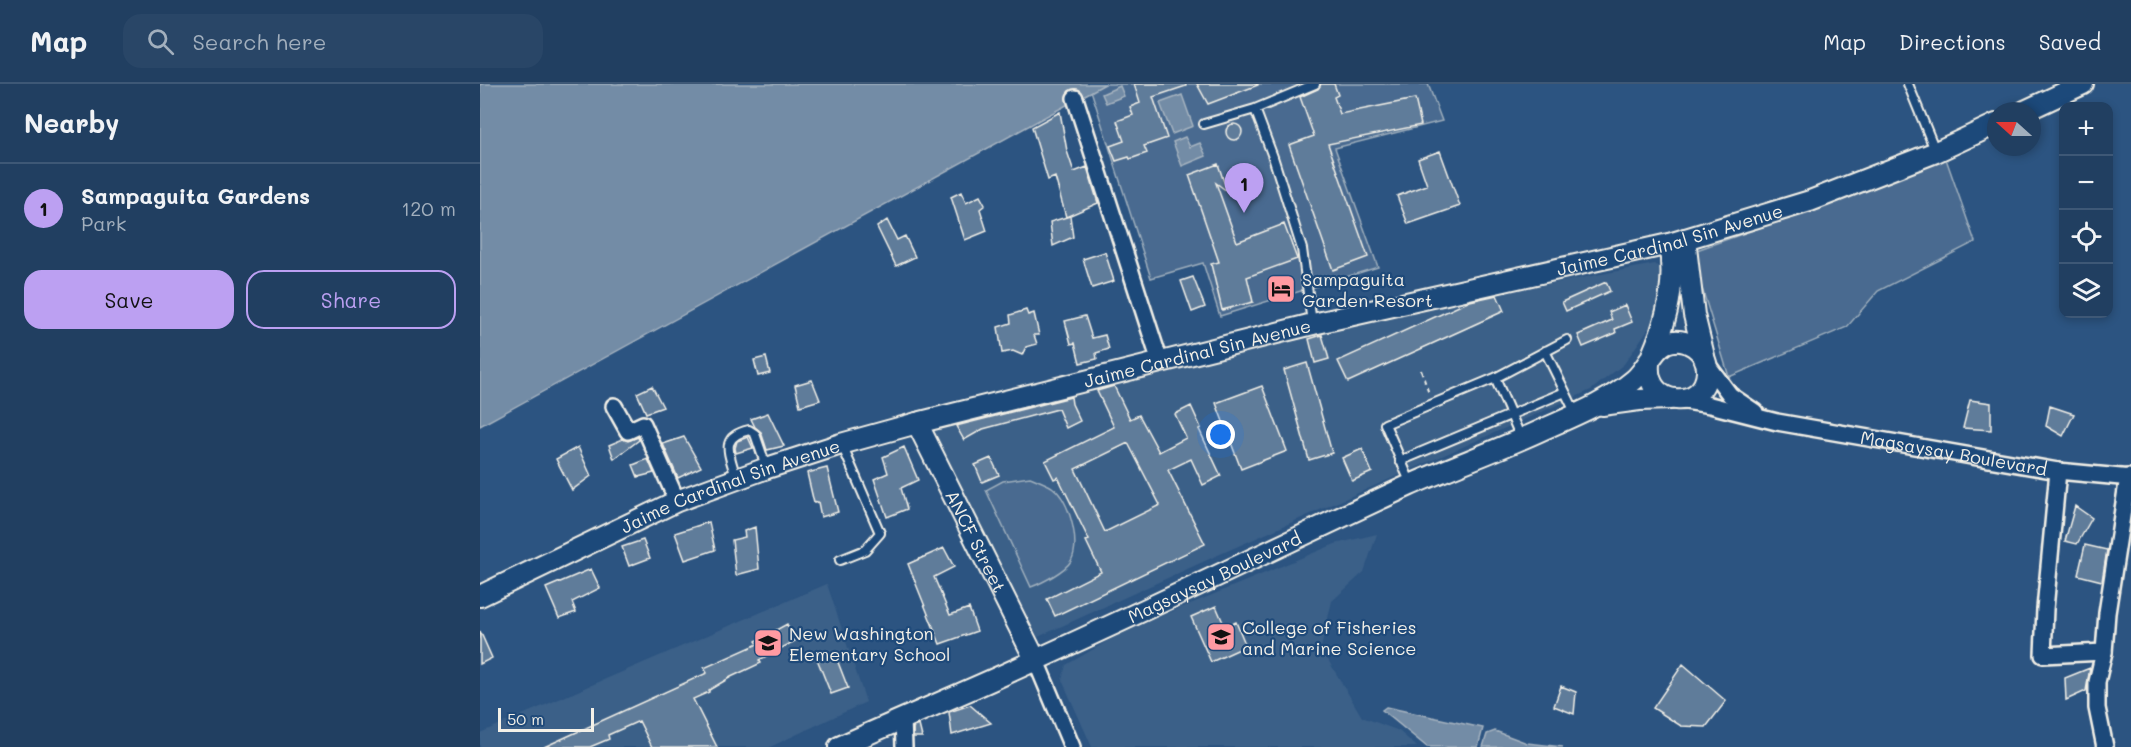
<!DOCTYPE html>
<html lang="en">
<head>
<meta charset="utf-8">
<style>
	:root { --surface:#213f61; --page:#294667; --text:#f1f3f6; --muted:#a2afbd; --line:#3e5876; --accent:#bca0f2 }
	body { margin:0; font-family:Mali,sans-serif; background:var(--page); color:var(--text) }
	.controls { position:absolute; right:18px; top:18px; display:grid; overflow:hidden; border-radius:12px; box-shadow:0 3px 9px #0003 }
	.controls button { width:54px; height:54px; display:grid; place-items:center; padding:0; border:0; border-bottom:2px solid var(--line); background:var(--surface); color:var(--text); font:30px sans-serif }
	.compass { position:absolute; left:1507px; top:18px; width:54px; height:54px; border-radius:50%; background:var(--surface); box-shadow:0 3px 9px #0003; rotate:291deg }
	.scale { position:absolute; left:18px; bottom:15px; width:96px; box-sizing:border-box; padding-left:6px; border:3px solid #f4f1e8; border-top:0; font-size:16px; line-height:21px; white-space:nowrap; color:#f4f1e8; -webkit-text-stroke:4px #1f4a7a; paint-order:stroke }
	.you { position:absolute; left:741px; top:351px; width:21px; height:21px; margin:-15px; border:4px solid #fff; border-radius:50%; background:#1a73e8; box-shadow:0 0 0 9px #1a73e833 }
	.badge { display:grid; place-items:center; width:39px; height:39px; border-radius:50%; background:var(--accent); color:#111; font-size:20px; font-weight:700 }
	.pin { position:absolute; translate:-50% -50px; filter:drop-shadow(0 2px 3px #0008) }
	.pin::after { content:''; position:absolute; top:32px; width:21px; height:18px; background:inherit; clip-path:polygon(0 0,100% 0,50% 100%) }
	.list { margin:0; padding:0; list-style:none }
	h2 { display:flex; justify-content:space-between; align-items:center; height:78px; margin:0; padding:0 24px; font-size:26px }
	h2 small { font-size:20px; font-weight:400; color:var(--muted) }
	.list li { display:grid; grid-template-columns:39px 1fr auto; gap:18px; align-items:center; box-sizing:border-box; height:90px; padding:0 24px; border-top:2px solid var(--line) }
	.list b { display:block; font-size:22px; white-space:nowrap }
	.list p { margin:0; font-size:20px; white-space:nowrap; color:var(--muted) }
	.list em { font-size:20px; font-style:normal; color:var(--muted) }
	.actions { display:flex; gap:12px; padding:18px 24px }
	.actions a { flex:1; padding:14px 0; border:2px solid var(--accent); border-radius:18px; text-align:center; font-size:21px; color:var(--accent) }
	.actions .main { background:var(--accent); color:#111 }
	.icon { flex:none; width:33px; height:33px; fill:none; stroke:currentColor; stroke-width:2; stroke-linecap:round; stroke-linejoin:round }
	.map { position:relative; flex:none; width:1651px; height:663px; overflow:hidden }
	header { display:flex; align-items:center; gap:36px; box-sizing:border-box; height:84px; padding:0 30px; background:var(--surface); border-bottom:2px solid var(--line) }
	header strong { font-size:28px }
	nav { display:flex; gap:33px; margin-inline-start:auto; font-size:21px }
	.search { width:420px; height:54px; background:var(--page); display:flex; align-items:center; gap:15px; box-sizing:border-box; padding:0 21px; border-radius:18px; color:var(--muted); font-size:22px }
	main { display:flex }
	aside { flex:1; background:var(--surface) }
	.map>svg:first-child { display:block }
	.built { fill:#3b6088 }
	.green { fill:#496b90; stroke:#9eaebc; stroke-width:1.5 }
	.water { fill:#738ca6; stroke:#a7b4c0; stroke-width:1.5 }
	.building { fill:#5e7b9a; stroke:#f4f1e8; stroke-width:1.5; fill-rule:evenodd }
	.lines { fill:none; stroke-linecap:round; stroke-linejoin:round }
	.lane-casing { stroke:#f4f1e8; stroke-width:12 }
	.street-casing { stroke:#f4f1e8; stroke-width:20 }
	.secondary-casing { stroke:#f4f1e8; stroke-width:24 }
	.path { stroke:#f4f1e8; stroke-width:2; stroke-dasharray:4.5 4.5; stroke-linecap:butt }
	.lane { stroke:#1f4a7a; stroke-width:8 }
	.street { stroke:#1f4a7a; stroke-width:15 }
	.secondary { stroke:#1f4a7a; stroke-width:20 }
	.labels { text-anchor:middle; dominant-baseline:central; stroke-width:4.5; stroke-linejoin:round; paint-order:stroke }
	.street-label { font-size:18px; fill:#f4f1e8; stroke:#1f4a7a }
	.poi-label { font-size:18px; fill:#f4f1e8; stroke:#1f4a7a; text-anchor:start }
</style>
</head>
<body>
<header>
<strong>Map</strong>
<div class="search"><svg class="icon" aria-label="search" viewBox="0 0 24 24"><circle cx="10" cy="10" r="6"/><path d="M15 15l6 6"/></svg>Search here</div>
<nav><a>Map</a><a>Directions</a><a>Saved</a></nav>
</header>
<main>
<aside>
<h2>Nearby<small></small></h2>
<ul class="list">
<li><span class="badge">1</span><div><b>Sampaguita Gardens</b><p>Park</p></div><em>120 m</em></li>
</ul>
<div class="actions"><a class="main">Save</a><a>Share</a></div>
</aside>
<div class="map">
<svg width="1651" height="663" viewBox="0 0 1651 663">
	<rect width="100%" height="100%" fill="#2c5481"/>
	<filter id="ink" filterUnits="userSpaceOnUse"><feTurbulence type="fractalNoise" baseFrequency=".0167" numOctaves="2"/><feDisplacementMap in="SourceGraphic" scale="12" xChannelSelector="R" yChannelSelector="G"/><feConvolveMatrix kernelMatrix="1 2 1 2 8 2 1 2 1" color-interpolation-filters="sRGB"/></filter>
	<g filter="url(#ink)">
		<path class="built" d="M1175,180l6,5 -6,50 -31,45 -33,26 -373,165 -180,82 -108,-206 450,-115z
			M897,450l-13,38 -32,29 -11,47 41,69 37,14 18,16h-325l-30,-67 4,-15 59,-34 210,-87z
			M347,500l39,118 -96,45h-290v-14z"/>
		<path class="green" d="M609,0h339l14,37 -107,27 43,119 -158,49 -17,-53 -52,15z
			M1465,72l30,86 -97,49 -31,36 -118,50 -38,-125 145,-51z
			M550,393c7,3 15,6 22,10 17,12 29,55 19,74 -6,10 -29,22 -40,26l-45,-97 17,-9z"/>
		<path class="water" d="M0,0h625l-625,342z
			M640,2l4,10 -18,7 -4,-9z
			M702,11l11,31 -21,8 -12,-31z
			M705,53l5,10 10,-4 6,13 -24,10 -9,-24z
			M906,623l97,21 -5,19h-51l-45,-37z
			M1015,647l32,12 36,4h-80l4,-13z"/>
		<path class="building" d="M654,0h52v2l-33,11 14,41 -23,8 3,7 -17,6 -1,-2 -13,4 -6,-15 14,-5 -7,-20 16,-6 -3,-8 10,-4z
			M717,0h61v1l-50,19z
			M841,0h13l4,11 -4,2 6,17 75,-15 6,26 -93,19 40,113 -35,13 -44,-125 25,-9 -14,-39 18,-8z
			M580,28l7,39 7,21 13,-5 11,36 -32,14 -11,-40 -7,3 -16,-53z
			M746 48a8 8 0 1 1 16 0a8 8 0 1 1-16 0Z
			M960,67l20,55 -52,18 -11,-28 30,-11 -9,-26z
			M738,80l9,27 -11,-8 21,59 47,-18 13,35 -50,18 6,25 -31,8 -11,-46 8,-2 -30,-87z
			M754,89l15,11 -11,13z
			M481,108l5,11 14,-7 5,9 -5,4 7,22 -22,9 -14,-43z
			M590,132l3,21 -20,9 -3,-24z
			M407,136l10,20 8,-4 10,21 -19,9 -19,-39z
			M625,168l9,29 -22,7 -9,-29z
			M713,193l12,30 -13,5 -11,-31z
			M1126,198l4,9 -44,20 -4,-9z
			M1017,211l7,16 -156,71 -10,-21 132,-60z
			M1145,221l7,17 -17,7 1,4 -33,14 -5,-12 34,-15 -3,-8z
			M546,226l2,5 6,-2 5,22h-5l3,9 -11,3 -4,8 -9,-4 -11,2 -4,-26 13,-4 -1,-8z
			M605,232l7,22 13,-3 4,14 -13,4 1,6 -17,4 -5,-20 -4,1 -6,-23z
			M842,251l7,24 -14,4 -6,-24z
			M286,273l4,16 -12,3 -4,-16z
			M827,279l25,90 -23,7 -25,-90z
			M332,296l8,20 -20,6 -5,-21z
			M172,302l11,21 -17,6 -9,-20z
			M634,302l16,33 9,-4 20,37 27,-14 -11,-24 16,-8 10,22 -2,1 22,47 -18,9 -12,-26 -23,11 37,74 -150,72 -8,-17 54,-27 -15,-31 3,-1 -31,-63 -4,2 -9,-18 69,-34 -17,-36zM648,359l32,62 -55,27 -30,-63z
			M782,302l25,65 -46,18 -25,-66z
			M591,313l1,7 8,17 -14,7 -8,-19 -75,20 -19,11 -8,-14z
			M1490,316l21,3v27l-28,-2z
			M1570,322l24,8 -11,22 -17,-10z
			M288,329l16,33 -17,4 -6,-18 -6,-5 -4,-8z
			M158,353l1,3 -25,19 -5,-14 14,-6 5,2z
			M204,353l17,30 -23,11 -15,-34z
			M268,353l5,11 -17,5 -1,-5 2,-7z
			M98,363l13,29 -19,14 -16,-31z
			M424,363l14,33 -17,8 6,21 -20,8 -13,-38 14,-6 -5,-16z
			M882,365l10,23 -20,9 -10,-23z
			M511,374l8,17 -17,7 -7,-17z
			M168,375l6,14 -16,4 -5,-12z
			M347,384l11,44 -17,5 -3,-15 -4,1 -7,-30z
			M1595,422l17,12 -15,26 -12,-3z
			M229,438l6,28 -30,10 -10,-27z
			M275,443l4,42 -23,6 -4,-35 13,-3 -1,-6z
			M163,456l7,18 -21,8 -7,-19z
			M1605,461l22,5 -5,31 -24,-6z
			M464,464l10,19 -20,10 16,38 19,-7 8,23 -37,13 -32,-80z
			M111,485l9,19 -28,14 4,10 -17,6 -13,-30z
			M736,522l9,21 11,-5 10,24 -35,16 -20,-45z
			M307,540l8,17 -36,19 2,3 -30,14 -22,13v2l-16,7 24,48h-65l-13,-26 -31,14 1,4 -19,8h-46l163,-74 -3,-5 54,-24 -2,-3z
			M0,547l12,27 -12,6z
			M354,568l14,36 -17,6 -14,-35z
			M1203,580l43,37 -20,26 -25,-1 -28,-18z
			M1610,584l-4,23 -20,9 -1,-22z
			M1081,602l15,6 -2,22 -20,-8z
			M490,621l21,18 -39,12 -3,-23z
			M439,641l3,12h-9v-10z"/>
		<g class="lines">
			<g class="lane-casing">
				<path id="lane" d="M1428,0l27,66
					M775,25l60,-25
					M724,40l51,-15 18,48 29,92 10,74
					M1065,267l31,63
					M1015,294l26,60
					M920,377l165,-69
					M256,394c-6,-24 -18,-41 13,-48l6,4 11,32
					M931,400l-26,-60 110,-46 72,-38
					M360,476l25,-10 15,-17 -38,-88"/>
			</g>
			<g class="street-casing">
				<g id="street">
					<path d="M595,14l85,264"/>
					<path d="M1227,280l23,31 25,17"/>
					<path id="s1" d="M1199,316l31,5 67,17 281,49 73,7"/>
					<path d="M134,322l14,25 15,-7 34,77"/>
					<path d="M1578,387l-13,138 -2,46 61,-3"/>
					<path d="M556,577l36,86"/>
					<path d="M423,634l1,29"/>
					<path d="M1625,663l-8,-39v-26l7,-30 3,-39 21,-136"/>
				</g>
			</g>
			<g class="secondary-casing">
				<g id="secondary">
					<path d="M1545,27l58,-27"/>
					<path d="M1205,155l9,76 10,41"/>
					<path d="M1172,271c15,-34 24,-74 17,-111"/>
					<path d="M1122,321l37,-5 31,-1"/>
					<path id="s2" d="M437,339l119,238"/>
					<path id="s3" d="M0,512l197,-95 90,-33 74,-24 76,-21 396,-99 356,-80 141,-43 126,-49 60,-28"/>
					<path id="s4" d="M359,663c66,-30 133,-57 199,-88 124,-56 247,-116 370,-173 45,-20 91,-36 136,-57 31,-14 64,-27 90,-49 13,-11 19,-31 32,-37 19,-8 42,7 41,29 -2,39 -62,36 -58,-8"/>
				</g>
			</g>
			<path class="path" d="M941,286l8,24"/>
			<use href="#lane" class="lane"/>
			<use href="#street" class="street"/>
			<use href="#secondary" class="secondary"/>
		</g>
	</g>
	<defs>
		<g id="hotel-square" transform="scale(1.5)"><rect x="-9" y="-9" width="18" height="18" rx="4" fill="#ff9aa2" stroke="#1f4a7a"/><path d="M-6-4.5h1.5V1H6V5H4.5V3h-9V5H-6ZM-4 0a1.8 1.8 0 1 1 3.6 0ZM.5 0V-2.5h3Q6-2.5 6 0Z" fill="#111"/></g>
		<g id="university-square" transform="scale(1.5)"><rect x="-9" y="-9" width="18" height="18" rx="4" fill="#ff9aa2" stroke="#1f4a7a"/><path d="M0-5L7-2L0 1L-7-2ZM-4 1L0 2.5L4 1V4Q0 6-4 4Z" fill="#111"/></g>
		<g id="school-square" transform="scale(1.5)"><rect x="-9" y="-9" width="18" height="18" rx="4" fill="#ff9aa2" stroke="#1f4a7a"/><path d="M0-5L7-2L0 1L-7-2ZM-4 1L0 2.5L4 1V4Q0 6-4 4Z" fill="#111"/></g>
	</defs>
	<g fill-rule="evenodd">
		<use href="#hotel-square" x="801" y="205"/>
		<use href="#university-square" x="741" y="553"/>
		<use href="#school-square" x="288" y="559"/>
	</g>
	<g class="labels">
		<g class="street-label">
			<text stroke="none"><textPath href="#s3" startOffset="1246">Jaime Cardinal Sin Avenue</textPath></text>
			<text stroke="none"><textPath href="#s3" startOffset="760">Jaime Cardinal Sin Avenue</textPath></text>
			<text stroke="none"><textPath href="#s1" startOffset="280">Magsaysay Boulevard</textPath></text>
			<text stroke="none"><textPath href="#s3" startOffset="274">Jaime Cardinal Sin Avenue</textPath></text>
			<text stroke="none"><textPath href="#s2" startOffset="132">ANCF Street</textPath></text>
			<text stroke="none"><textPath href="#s4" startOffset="412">Magsaysay Boulevard</textPath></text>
		</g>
		<g class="poi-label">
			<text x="822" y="195">Sampaguita<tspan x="822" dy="21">Garden Resort</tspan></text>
			<text x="762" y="543">College of Fisheries<tspan x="762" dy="21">and Marine Science</tspan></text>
			<text x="309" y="549">New Washington<tspan x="309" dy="21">Elementary School</tspan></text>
		</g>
	</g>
</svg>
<div class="controls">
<button>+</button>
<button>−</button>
<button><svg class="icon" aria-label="locate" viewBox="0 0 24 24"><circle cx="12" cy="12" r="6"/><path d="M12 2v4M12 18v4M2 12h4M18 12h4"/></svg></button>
<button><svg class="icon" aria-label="layers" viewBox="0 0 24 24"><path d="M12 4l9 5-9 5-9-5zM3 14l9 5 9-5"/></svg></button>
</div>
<svg class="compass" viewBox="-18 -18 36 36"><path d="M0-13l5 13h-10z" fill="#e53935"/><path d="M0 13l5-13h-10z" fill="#a2afbd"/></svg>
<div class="scale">50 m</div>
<div class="you"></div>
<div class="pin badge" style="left:764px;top:129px">1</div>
</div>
</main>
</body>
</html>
